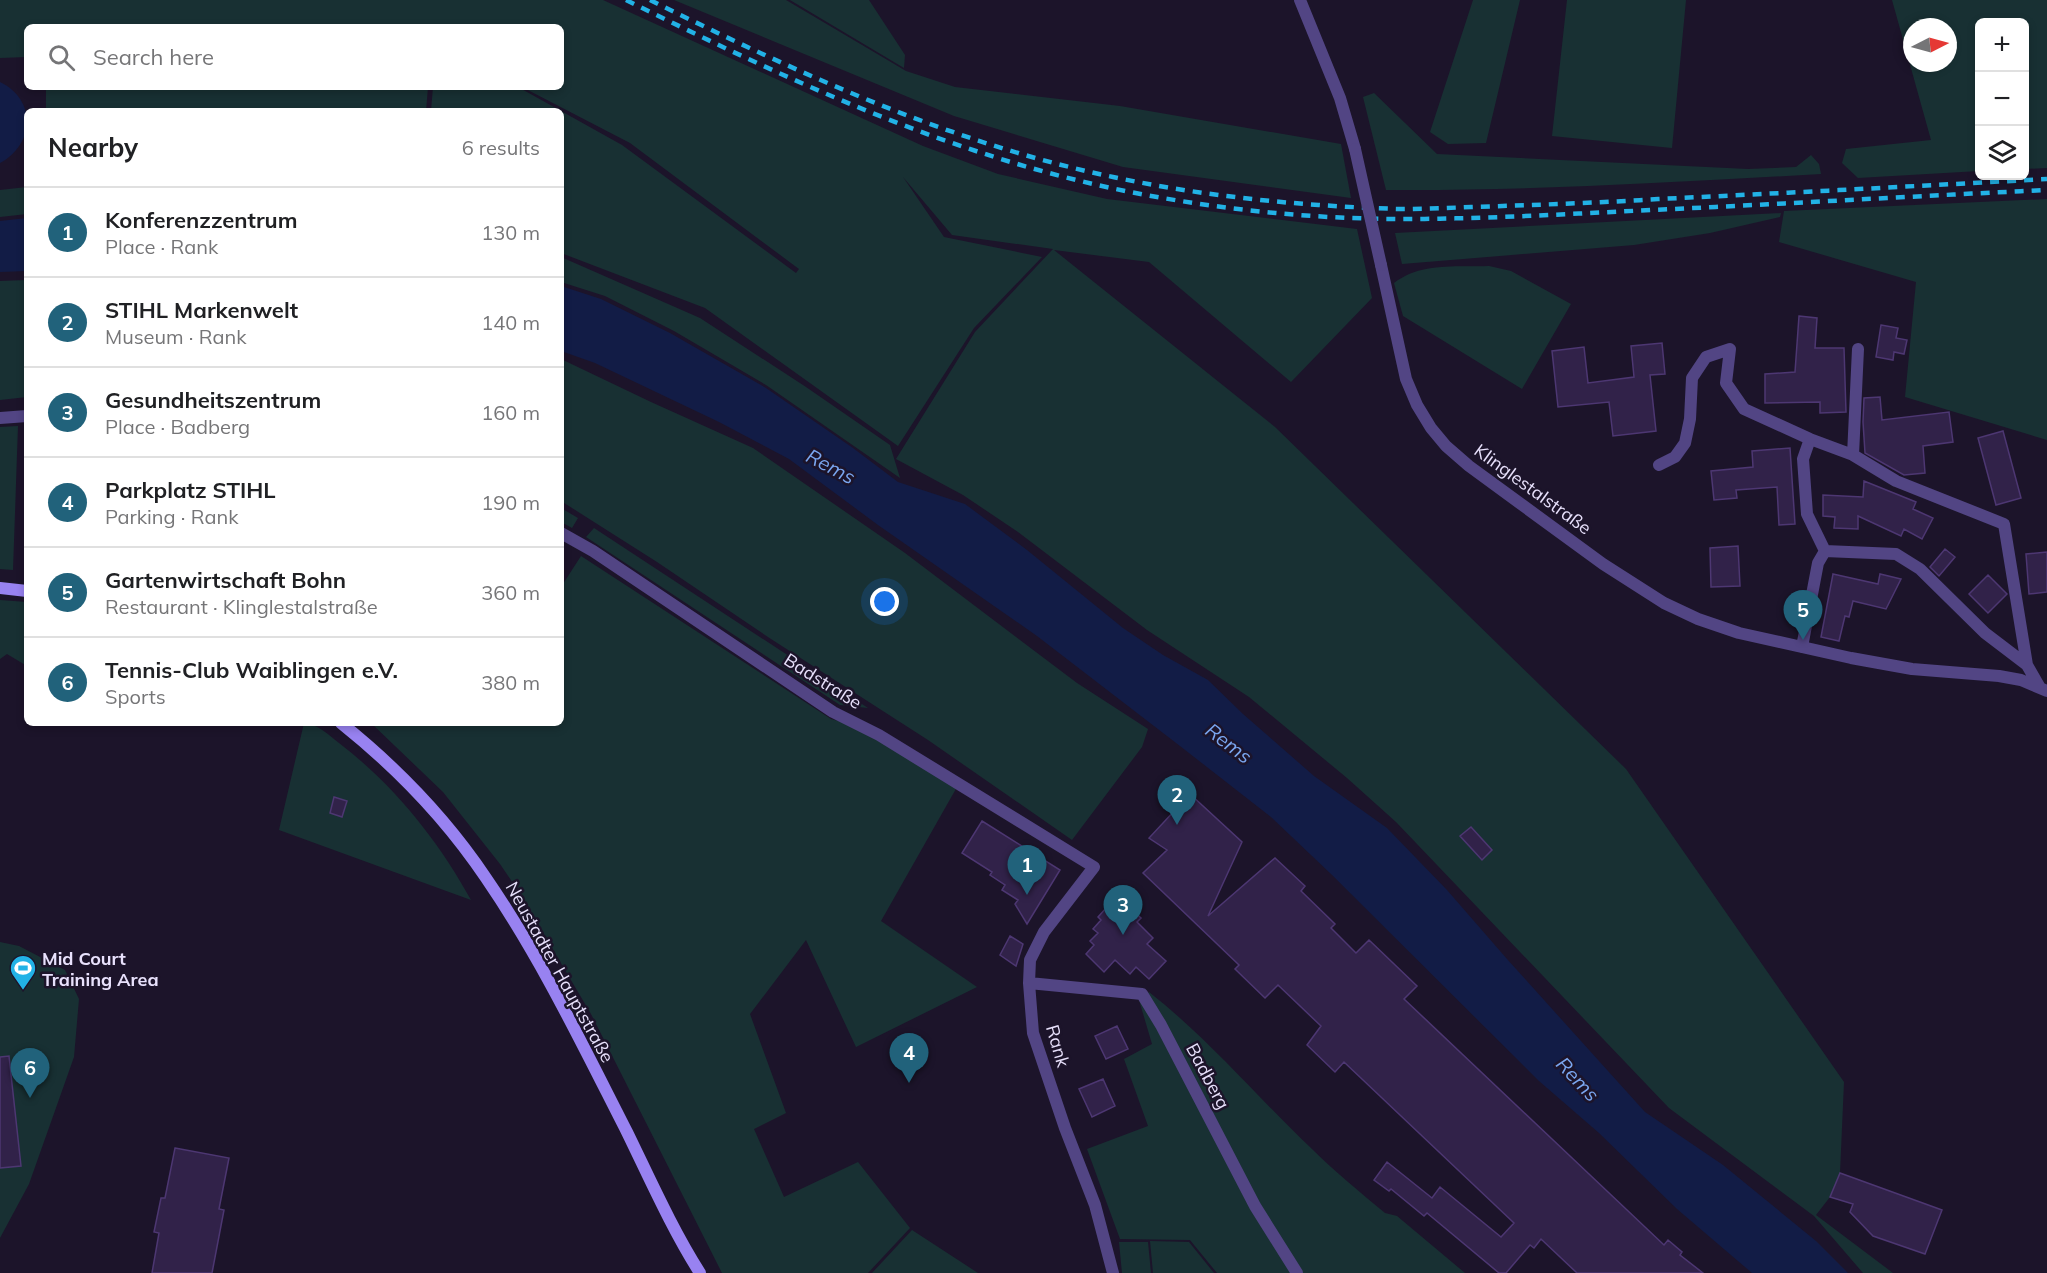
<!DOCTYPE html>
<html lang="en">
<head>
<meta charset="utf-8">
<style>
	:root { --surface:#fff; --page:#f6f6f6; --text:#202124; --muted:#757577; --line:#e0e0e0; --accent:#21627b }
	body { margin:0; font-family:Mulish,sans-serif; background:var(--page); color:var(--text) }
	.controls { position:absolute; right:18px; top:18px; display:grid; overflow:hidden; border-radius:9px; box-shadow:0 3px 9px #0003 }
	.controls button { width:54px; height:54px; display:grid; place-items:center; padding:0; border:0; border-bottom:2px solid var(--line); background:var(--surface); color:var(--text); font:30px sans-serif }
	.compass { position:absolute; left:1903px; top:18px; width:54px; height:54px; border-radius:50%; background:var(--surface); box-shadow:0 3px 9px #0003; rotate:84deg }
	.you { position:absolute; left:885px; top:602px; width:21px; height:21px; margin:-15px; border:4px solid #fff; border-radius:50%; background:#1a73e8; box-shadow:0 0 0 9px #1a73e833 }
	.badge { display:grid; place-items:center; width:39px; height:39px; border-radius:50%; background:var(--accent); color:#fff; font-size:20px; font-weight:700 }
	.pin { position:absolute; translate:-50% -50px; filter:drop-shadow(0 2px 3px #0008) }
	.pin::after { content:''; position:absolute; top:32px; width:21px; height:18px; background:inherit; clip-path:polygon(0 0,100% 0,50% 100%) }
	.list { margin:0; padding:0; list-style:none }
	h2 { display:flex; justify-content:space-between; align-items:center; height:78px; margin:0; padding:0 24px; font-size:26px }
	h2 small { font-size:20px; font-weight:400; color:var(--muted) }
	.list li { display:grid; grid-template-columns:39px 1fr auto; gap:18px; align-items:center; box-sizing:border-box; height:90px; padding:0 24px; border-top:2px solid var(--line) }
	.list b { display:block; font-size:22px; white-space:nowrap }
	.list p { margin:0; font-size:20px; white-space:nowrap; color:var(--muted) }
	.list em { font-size:20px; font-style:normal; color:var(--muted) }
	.icon { flex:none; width:33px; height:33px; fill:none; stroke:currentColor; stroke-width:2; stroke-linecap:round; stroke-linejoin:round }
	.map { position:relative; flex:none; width:2047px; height:1273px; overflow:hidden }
	.search { position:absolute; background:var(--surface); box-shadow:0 3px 9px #0003; left:24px; top:24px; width:540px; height:66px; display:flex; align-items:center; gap:15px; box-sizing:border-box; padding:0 21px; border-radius:9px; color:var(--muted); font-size:22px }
	.panel { position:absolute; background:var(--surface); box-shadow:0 3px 9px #0003; left:24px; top:108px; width:540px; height:618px; border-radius:9px }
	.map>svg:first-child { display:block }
	.green { fill:#183033; fill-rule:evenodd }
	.water { fill:#121c46 }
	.building { fill:#312249; stroke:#4d3772; stroke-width:1.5 }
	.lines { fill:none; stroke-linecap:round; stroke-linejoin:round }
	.street { stroke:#524584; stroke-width:12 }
	.secondary { stroke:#9882f1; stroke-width:12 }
	.rail { stroke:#22b2e6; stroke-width:4.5; stroke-dasharray:9 8; stroke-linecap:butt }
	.street-bridge { stroke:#524584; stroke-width:12 }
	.labels { text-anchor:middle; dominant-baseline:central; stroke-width:5; stroke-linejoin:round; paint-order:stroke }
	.street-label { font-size:18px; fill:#e8e1fc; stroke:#1c142a }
	.poi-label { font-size:18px; font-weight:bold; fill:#e8e1fc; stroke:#1c142a; text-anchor:start }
	.water-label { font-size:20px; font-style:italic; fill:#7aa6f0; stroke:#1c142a }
</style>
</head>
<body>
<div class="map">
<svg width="2047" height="1273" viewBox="0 0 2047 1273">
	<rect width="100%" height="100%" fill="#1c142a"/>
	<path class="green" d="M0,0h603l320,146 75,28 109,25 250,30 15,69 -81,84 -142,-120 -95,-12 221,177 351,342 218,313 -4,91 -10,24 -14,18 77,58h-30l-49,-57 -145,-108 -273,-286 -49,-44 -98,-81 -102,-67 -129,-98 -55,-37 -67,-36 79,-127 78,-83 -101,-14 -49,-58 41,60 98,20 -68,71 -76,118 -193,-138 -144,-55v-142h-130l2,-24h85l104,58 174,128 3,-4 -169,-126 -108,-56h39v-60h-534v30l-27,1z
		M674,0h112l120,71 49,16 165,19 221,38 10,54 -228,-31 -169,-51z
		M790,0h79l36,55 -1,13z
		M1473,0h47l-34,143 -38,1 -18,-12z
		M1567,0h119l-14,148 -120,-12z
		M1892,0h155v168l-22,1 -1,-147h-44l-1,149 -121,7 -16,-15 4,-14 85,-9zM1912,27h36v36h-36z
		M46,87h382l-2,24h-380z
		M1374,93l63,61 311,15 48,-2 15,-12 8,9 2,10c-145,8 -290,17 -435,16l-23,-93z
		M27,187v27l-27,3v-27z
		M2047,199v241l-142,-43 11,-115 -137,-40 5,-31z
		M1781,213l-1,4 -70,16 -76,12 -232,19 -7,-31z
		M561,257l139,61 106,69 84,58 10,33 -134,-93 -92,-54 -69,-35 -44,-14z
		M1489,266l22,5 60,33 -49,85 -119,-73 -9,-33c26,-21 64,-16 95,-17z
		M27,280v117l-27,3v-119z
		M561,359l90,43 102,46 152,105 172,130 71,46 -6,18 -70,93 -144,-100 -157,-101 -114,-77 -96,-61z
		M18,426l-5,144 -13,-1v-142z
		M561,508l17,10 -6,10 -11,-6z
		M594,528l274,180 -28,-3 -254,-168z
		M581,556l250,163 48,13 78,55 -76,134 96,66 -121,60 -50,-107 -56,74 36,99 -32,16 30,68 74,-35 52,66 -42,45h-146l-131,-259 -72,-122 -19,-28 -57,-72 -72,-69h190v-136z
		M0,600l27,2v64l-20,-12 -7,5z
		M304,723c14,1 25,12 35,20 55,42 99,97 132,157l-192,-70z
		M0,942l19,4 46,24 14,29 -5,58 -45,127 -29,54z
		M1149,992c60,47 108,105 163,157 23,23 48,43 73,64l12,3 68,57h-248l-27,-33 -70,-1 -33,-90 61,-23 -24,-67 28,-15 -13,-44z
		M912,1230l66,43h-106z
		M1150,1241l39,1 25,31h-61z
		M1119,1242h29l3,31h-29z"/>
	<path class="water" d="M0,82c37,18 35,62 0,81z
		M27,218v53l-27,1v-51z
		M561,286l40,13 69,34 96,55 87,60 45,34 67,22 62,46 96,78 40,27 45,25 35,34 71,62 73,52 60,62 60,69 138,153 78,53 93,76 32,32h-96l-75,-64 -78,-76 -60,-52 -208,-207 -60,-57 -91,-71 -143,-110 -159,-111 -89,-66 -70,-37 -124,-59 -34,-12z"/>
	<path class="building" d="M1799,316l18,2 -2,30h29l2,64 -26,1v-11l-55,1v-29l30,-2z
		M1881,325l17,3 -2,10 11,2 -3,14 -10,-2 -1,8 -17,-3z
		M1662,343l3,31 -15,1 6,56 -43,5 -4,-34 -51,5 -6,-56 32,-4 4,36 46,-6 -3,-31z
		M1880,397l2,23 67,-8 4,30 -30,4 2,27 -21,2 -39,-22 -2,-31 1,-24z
		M2003,431l18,67 -25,7 -18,-67z
		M1790,448l5,76 -16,1 -2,-38 -41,3 1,8 -23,2 -3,-29 42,-4 -1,-16z
		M1864,481l52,21 -3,7 20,9 -11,21 -18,-10 -3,7 -43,-20v13l-24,-1 1,-11 -12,-1v-21l40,2z
		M1738,546l2,40 -29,1 -1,-39z
		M1945,549l10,8 -16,19 -9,-9z
		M2047,552v40l-18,2 -3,-40z
		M1833,574l45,10 2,-10 21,5 -15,30 -33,-8 -4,16 -4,-1 -6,25 -18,-4z
		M1988,575l19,19 -19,19 -19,-19z
		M1190,794l52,48 -34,74 67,-58 30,28 -4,5 34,33 -4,4 25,25 13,-13 48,46 -13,13 260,246 4,-5 14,12 -2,3 23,18h-126l-36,-34 -7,9 -4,-3 -24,28h-7l-72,-60 -3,3 -33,-27 -2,2 -15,-11 13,-18 45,36 8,-11 61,50 13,-14 -170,-161 -9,10 -28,-27 14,-19 -43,-41 -13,13 -30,-29 4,-4 -96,-92 24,-23 -18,-12z
		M334,797l13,4 -5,16 -12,-4z
		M982,821l78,49 -33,54 -12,-20 3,-4 -16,-10 3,-5 -15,-10 2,-3 -30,-19z
		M1471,827l21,23 -10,10 -22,-24z
		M1117,896l24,22 -4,4 16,16 -6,6 19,17 -17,18 -13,-12 -6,7 -15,-14 -11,12 -18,-18 8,-9 -4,-4 8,-8 -5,-4 8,-9 -3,-3z
		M1010,936l13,8 -7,22 -16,-11z
		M1117,1026l11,23 -22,10 -11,-23z
		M9,1056l12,110 -21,2v-111z
		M1103,1079l12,27 -23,11 -13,-28z
		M175,1148l54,10 -10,51 5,1 -12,63h-60l7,-40 -5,-1 7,-34h4z
		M1840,1173l102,37 -17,44 -52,-18 -23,-24 3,-8 -23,-7z"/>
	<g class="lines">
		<path class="street" d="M1300,0l40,98 15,51
			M1381,265l25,114 11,26 14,23 15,18 23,20 134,98 61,39 34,16 41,14 112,25 61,11 87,7 22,4 26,11
			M0,418l27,-2
			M1810,439l-7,20 4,55 18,37 71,3 24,15 65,64 42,32
			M1853,455l5,-106
			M1659,465l16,-8 10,-14 5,-24 2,-41 14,-21 24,-8 -4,34 18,26 66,30 43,16 43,26 108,43 23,141 12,21
			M561,533l32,18 240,161 46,23 215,132 -50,65 -14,28 -1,23 4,50 32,95 30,77 18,68
			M1802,647l16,-84 7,-12
			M1029,983l113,11 19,31 94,181 42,67"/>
		<path class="secondary" d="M0,588l27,3
			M341,723c55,44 106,97 145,155 55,80 97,168 141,254 23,47 45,97 73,141"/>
		<path class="rail" d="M626,0c156,77 313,151 485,188 94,20 194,31 291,31 83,0 166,-5 249,-9 132,-6 264,-14 396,-20
			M650,0c148,73 300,143 463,177 94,20 190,29 286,32 24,0 48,-1 72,-2 63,-2 125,-4 187,-8 130,-6 259,-13 389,-20"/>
		<path class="street-bridge" d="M1355,149l26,116"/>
	</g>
	<defs>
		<g id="stadium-pin" transform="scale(1.35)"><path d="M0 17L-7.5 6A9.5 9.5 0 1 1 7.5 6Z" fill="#22b2e6" stroke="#1c142a"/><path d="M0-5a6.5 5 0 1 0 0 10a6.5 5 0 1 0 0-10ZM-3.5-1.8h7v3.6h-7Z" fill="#fff"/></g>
	</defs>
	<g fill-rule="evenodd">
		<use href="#stadium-pin" x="23" y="968"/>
	</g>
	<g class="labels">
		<g class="street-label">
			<text transform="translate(1533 489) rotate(36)">Klinglestalstraße</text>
			<text transform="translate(823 681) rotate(32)">Badstraße</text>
			<text transform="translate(560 972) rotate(61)">Neustadter Hauptstraße</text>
			<text transform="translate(1058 1046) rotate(74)">Rank</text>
			<text transform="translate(1208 1076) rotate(62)">Badberg</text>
		</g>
		<g class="poi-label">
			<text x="42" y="958">Mid Court<tspan x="42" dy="21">Training Area</tspan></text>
		</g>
		<g class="water-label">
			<text transform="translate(831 466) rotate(28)">Rems</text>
			<text transform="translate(1229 743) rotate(37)">Rems</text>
			<text transform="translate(1578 1079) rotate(47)">Rems</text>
		</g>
	</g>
</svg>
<div class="controls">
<button>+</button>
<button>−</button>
<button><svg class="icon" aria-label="layers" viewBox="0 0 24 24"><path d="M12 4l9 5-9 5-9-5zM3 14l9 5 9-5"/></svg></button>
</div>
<svg class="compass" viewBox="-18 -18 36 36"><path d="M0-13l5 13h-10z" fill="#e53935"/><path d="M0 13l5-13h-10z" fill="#757577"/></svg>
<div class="you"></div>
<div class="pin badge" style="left:1027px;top:895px">1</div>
<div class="pin badge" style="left:1177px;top:825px">2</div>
<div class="pin badge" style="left:1123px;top:935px">3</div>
<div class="pin badge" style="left:909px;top:1083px">4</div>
<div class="pin badge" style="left:1803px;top:640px">5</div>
<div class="pin badge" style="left:30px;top:1098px">6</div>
<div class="search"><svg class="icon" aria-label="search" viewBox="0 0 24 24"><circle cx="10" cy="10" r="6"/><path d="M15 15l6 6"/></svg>Search here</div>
<section class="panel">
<h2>Nearby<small>6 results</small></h2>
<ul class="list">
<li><span class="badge">1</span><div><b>Konferenzzentrum</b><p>Place · Rank</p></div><em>130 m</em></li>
<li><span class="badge">2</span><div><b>STIHL Markenwelt</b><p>Museum · Rank</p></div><em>140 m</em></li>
<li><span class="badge">3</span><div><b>Gesundheitszentrum</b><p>Place · Badberg</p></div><em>160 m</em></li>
<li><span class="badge">4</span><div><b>Parkplatz STIHL</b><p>Parking · Rank</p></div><em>190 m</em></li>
<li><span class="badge">5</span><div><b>Gartenwirtschaft Bohn</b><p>Restaurant · Klinglestalstraße</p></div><em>360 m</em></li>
<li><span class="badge">6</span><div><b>Tennis-Club Waiblingen e.V.</b><p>Sports</p></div><em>380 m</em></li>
</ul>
</section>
</div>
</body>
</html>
